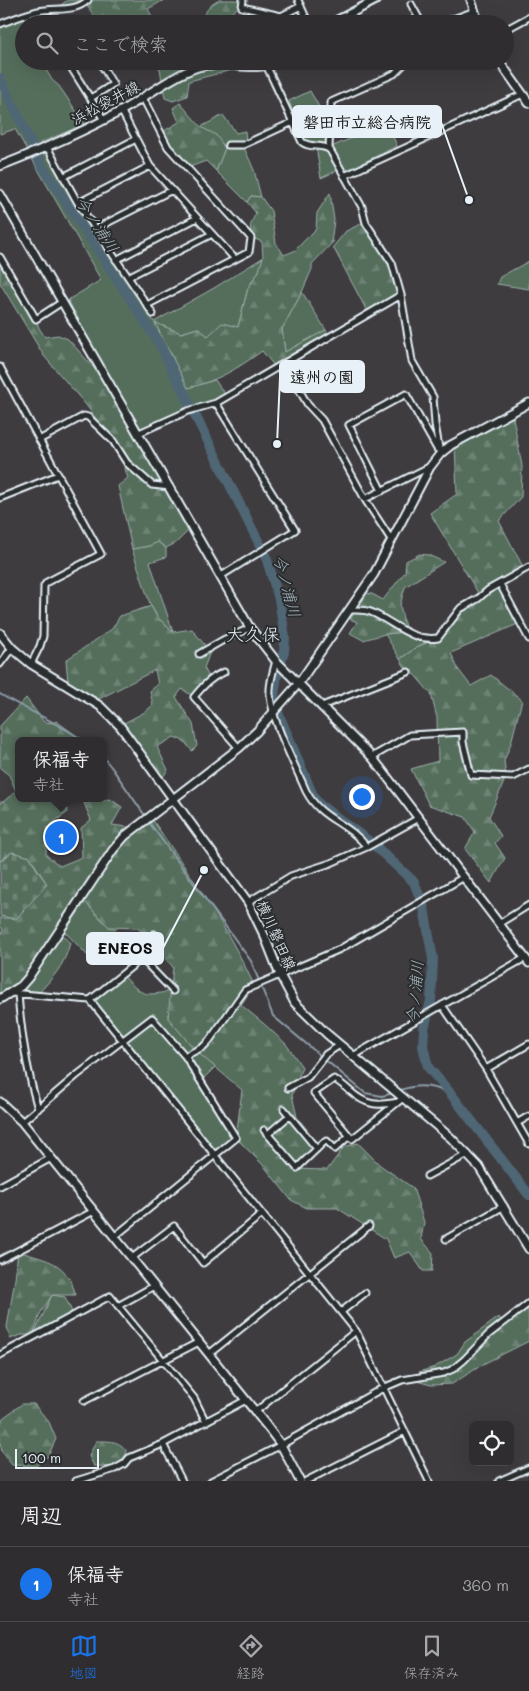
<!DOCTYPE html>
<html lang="ja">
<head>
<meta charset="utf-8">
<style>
	:root { --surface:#2f2d30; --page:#3b393c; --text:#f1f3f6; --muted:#a7a8ab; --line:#4a494c; --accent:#1a73e8 }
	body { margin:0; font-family:Mali,"Klee One",sans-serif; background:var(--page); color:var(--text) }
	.controls { position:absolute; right:15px; bottom:15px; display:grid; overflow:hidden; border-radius:8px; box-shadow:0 5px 20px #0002 }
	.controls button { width:45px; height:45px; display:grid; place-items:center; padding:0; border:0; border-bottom:1px solid var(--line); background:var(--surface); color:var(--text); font:25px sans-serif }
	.scale { position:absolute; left:15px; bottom:12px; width:84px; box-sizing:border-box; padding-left:5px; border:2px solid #e8f1f8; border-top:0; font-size:14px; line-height:18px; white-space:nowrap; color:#e8f1f8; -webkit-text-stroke:4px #2a2d2e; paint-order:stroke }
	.you { position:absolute; left:361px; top:796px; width:18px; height:18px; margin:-12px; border:4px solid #fff; border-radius:50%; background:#1a73e8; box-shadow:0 0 0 8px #1a73e833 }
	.badge { display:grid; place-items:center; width:32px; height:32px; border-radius:50%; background:var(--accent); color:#fff; font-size:16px; font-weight:700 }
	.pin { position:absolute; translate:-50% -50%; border:2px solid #fff; box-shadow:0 1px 5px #0006 }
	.popup { position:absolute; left:15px; top:737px; width:92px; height:65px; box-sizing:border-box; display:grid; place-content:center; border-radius:8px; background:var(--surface); filter:drop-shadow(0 1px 4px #0005); font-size:16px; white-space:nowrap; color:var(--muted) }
	.popup b { font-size:19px; color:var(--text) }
	.popup::after { content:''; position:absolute; left:50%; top:100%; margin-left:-10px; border:10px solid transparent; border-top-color:var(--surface) }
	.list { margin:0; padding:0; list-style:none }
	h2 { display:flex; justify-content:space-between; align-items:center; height:65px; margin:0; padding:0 20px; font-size:21px }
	h2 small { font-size:16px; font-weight:400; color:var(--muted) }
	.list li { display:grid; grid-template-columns:32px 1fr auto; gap:15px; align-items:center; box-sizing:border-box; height:75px; padding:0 20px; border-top:1px solid var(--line) }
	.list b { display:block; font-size:19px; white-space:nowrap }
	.list p { margin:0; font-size:16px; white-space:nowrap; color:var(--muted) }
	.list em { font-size:16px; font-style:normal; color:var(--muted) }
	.icon { flex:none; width:28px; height:28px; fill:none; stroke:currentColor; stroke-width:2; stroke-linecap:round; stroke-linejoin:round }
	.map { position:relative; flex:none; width:529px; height:1481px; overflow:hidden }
	.search { position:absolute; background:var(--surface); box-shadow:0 5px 20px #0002; left:15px; right:15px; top:15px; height:55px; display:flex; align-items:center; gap:12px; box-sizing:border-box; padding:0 18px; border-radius:28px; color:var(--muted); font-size:19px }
	.sheet { height:140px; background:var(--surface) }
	nav { display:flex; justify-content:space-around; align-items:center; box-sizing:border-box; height:70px; border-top:1px solid var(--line); background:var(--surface); font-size:14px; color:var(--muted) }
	nav a { display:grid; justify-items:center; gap:2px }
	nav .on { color:var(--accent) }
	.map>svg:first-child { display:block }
	.green { fill:#556e5c; stroke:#9eb0aa }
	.forest { fill:url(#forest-firs); stroke:#9eb0aa }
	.cemetery { fill:url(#cemetery-stones); stroke:#9eb0aa }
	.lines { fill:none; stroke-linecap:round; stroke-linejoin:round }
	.stream { stroke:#8d9ea9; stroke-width:2 }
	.river { stroke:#506674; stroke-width:10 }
	.street-casing { stroke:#e8f1f8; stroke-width:9 }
	.secondary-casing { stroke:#e8f1f8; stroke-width:11 }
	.street { stroke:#2a2d2e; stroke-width:5 }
	.secondary { stroke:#2a2d2e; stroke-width:7 }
	.labels { text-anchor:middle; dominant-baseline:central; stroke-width:4; stroke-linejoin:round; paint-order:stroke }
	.street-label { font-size:15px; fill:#e8f1f8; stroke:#2a2d2e }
	.water-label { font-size:16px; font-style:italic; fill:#abb9c3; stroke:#2a2d2e }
	.quarter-label { font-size:18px; fill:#e8f1f8; stroke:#2a2d2e }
	.leader { fill:none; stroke:#e8f1f8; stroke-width:2 }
	.callout-dot { fill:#e8f1f8; stroke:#2a2d2e; stroke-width:2 }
	.callout { fill:#e8f1f8; stroke:#e8f1f8; stroke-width:2 }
	.callout-label { font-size:16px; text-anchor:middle; font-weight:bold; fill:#111 }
</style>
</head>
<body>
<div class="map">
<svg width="529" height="1481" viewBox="0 0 529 1481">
	<defs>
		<pattern id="forest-firs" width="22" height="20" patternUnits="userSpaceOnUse" patternTransform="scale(1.25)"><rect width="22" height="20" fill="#556e5c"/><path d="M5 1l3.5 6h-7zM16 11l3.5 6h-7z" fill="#6d8374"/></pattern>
		<pattern id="cemetery-stones" width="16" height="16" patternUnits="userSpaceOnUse" patternTransform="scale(1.25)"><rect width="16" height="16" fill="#556e5c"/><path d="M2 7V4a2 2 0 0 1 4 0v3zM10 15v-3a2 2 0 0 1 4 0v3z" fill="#6d8374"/></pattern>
	</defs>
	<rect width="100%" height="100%" fill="#3f3c40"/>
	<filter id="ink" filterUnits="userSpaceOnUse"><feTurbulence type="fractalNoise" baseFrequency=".02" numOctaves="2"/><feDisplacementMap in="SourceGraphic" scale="10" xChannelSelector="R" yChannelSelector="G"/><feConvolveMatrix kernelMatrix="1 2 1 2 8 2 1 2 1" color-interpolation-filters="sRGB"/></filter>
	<g filter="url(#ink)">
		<path class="green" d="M49,10l6,12 -2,2h-29v37h17l11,19 7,6 26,38 -45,19 81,125 33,54 60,-34 50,-31 -5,14 -11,17 -10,39 -30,9 -10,-8 -17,5 -26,-10 33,65 27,-8 12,17 -11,6 -19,3 -58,27 -71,-133 33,-20 -86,-151 -15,5v-110z
			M310,91l20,35 -1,22 58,-25 10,23 -51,25 -5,-2 -20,9 -5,-32 -11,-1 -16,-44z
			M223,115l13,18 9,-2 1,12 -3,2 11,25 7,27 -10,-1 -4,6 -31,-31 9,-23 -24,-21z
			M529,261v28l-32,-5 3,-7z
			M302,292l24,38 -41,22 -3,-23z
			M158,542l8,6v9l-16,5 23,70 -15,-14 -8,-14 -18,-55 17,-3z
			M404,632l9,6 16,3 -12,6 -17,12 -15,-25z
			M85,902l24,25h9l-29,30 -24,-25z
			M61,933l9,10c-6,24 -17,34 -34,53l-15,-4z
			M122,974c21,23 21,22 51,17l-5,27 47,49 -14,14 35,57 -21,18 -125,-156z
			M52,1295l13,2 8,17 -39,20z"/>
		<path class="forest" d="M68,0h96l-16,9 8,15h-56l-13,-18 -32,3z
			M220,0h15l8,2 -16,15 -2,7h-24c3,-11 8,-20 19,-24z
			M153,61h102l-11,6 -55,14 -2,15 -14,5 -8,-3 -5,-29z
			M180,103l21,24 15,8 9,13 -9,23 -10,-10 -19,7 -22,-26 -1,-11 15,-9 -6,-14z
			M330,193l4,27 -3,23 3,-2 -22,23v5l-10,23 -20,37 3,23 41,-22 5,7 -55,31 -14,-17c-27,19 -43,29 -74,37l-33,-65 26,10 17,-5 10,8 14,-13 16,4 10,-39 11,-17 4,-14 -1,-15 -9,-4c-5,-11 -2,-15 3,-25l-9,-11 4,-6 10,1 10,14 5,32 8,12 10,-4 22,-22 1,-16z
			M363,223l29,40 9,32 -32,20 -36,-68 13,-16z
			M0,260l36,59 3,9 6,9 13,-2 10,4 26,29 45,64 49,99 -12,12 -10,5 -8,-6 -9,4 -17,3 -14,-63 10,-8 -10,-30 -32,-43 -42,-49 -44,-73z
			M512,412l10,54 -1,31 -22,24 23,44 -24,20 22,38 -69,30 7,16 13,17 20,-11 31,25 -11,43 -7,18 2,16 -17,40 12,19 -6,7 10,15 -14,25 -26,-34 10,-17 -10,-15 -36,-12 -18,-36 27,-8 -1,-43 -6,-24 -17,-20h-5l-9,-15 17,-12 21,-9 22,-29 18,-16 -48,-80 27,-19 -2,-50z
			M420,554l8,1 16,7 -39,25 -5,18 6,27 -21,2 -22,6 -13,-7 7,-11 -7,-3 12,-17 5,-9 5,1 11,6 22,-28 1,-11z
			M151,606l6,11 16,15 19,-3 18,23 -6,16 6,11 -16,18 -12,-8 -6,8 17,27 4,22 -5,5 -8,-10 -10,-4 -17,10 11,23 -6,8 -26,-35 -12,-20 21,-11 8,-7 -3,-14 8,-7 -3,-14 -56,29 -31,-17 -2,-22 46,-31 8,-13z
			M26,698l18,24 9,1 3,-2 28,20h-66v57h45l5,14 -21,15 -1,28 14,11 22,-9 -1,-29 10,-8 -7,-17 26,-4 12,8 -10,18 23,3 15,-12c37,55 77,109 104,169l-13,20 22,18 23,21 16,23 -10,28 5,22 20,25 -10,17 -13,10 33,1 17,-23 14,-4 22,22 33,23 11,34 -3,17 12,14 -1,18h-9l-13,-19 -16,6 -8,-19 -49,-31h-30l-16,-8 -27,-34 -28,-28 6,-48 -46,-39 -28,-33 5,-51 -35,-39 -29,-1 -24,-25 -1,-6 -61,88 -23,14v-61l3,-8 -3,-2v-9h12l22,-19 13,-15 -17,-27 -18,-5 -12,9v-59h3l13,-11 -7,-16 -9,-7v-42z
			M18,1251c32,11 47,9 58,44h-24l-12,19 -7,21h-12l-11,4 -3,-12 8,-48z
			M528,1308l1,33 -44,22 -33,21 -21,1 -18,-5 34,-6 21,-12 22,-25z
			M499,1317l2,3 -53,49 -22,4 -7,-1 16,-5 22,-13 8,-12z
			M22,1404h12l15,18 7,17 -8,17 -12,10 -24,-1 -10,-13 -2,-10v-15l3,-9z
			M96,1441c13,0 24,-1 31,11l-7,15 -26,-1 -5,-10z"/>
		<path class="cemetery" d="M12,852l18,5 7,13 10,14 -31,35 -16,-3v-54z"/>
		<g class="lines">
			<path class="stream" d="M0,694c27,17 58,28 84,47
				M104,758l8,10 34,49
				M148,821l103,140 22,55 92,77 17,3 8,-2
				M401,1090c18,-7 34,-4 50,4"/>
			<path class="river" d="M0,78l41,86 118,179 107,214 13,42 6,38 -1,15 -7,23 -4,26 41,97 6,7 54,40 40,37 10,26 9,51 -2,42 -7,28 -1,17 5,21 23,27 78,101"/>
			<g class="street-casing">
				<path id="street" d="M243,0l-1,7 39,9 20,-10
					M298,0l11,24
					M411,4l11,20
					M0,24c13,-5 25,-10 38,-13 18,-4 36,2 50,-11
					M439,24l36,-13
					M505,30l24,-13
					M67,61l37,59
					M267,67l35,75c8,7 20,1 28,8l32,57 4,16 26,40 9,32 11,66 21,36 2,27 5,30
					M91,98l22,-14 -14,-23
					M143,98l25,49 83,91 -2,14 -102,53
					M121,110l29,56 85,93
					M228,145h15l50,-23
					M47,147l31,56 75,111
					M329,148l2,-46 63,-28 13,-13
					M344,176l179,-82
					M63,177l73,-38
					M78,203l72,-37
					M95,229l77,-39
					M0,257l36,62 26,-17
					M116,260l81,-42
					M128,277l84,-43
					M284,364l24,41 14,15 44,81 26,40
					M0,367l101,187 -54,28 -3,4 -1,50 -3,10 -9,18
					M216,403l79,127 -74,46
					M139,433l49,-22 28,-8 185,-108
					M39,440l45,-24 4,1 25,24 14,22 25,22 18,2
					M382,491l-33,-66 57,-31 31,55
					M0,498l58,-23
					M365,499l64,-32
					M500,584l29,55
					M350,610c8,0 16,-1 23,3 22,10 39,29 65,25l22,-29 19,-11 9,-8 41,-23
					M199,654l26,-15 25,-11
					M276,661c-3,11 -7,22 -6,34 2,27 25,70 36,96 12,23 28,27 47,42 5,4 10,9 14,14
					M0,664l12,-16
					M224,672c-14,6 -21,14 -30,25l45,51
					M322,706l86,-34
					M372,757l38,-22 53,-3v10l8,33 42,2 16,-8
					M248,902l43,-26 40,-13 36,-16 52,-29
					M500,923l29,-18
					M142,959l31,32
					M11,993l79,7 266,331 73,150
					M18,994c3,39 9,78 20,115
					M90,1000l71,-57 -7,-9
					M442,1005l44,64 43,75
					M185,1056l18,-9 6,-6 36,-51 95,-41 124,-72
					M353,1056l172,-98
					M486,1069l43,-25
					M288,1088l20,-11 18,-23 14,-9
					M398,1102c-21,4 -31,4 -48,-11 -5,-4 -10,-9 -16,-12l-20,14 38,46 51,-41
					M284,1109l33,40
					M22,1122l54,-46 76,-58 33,38 51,82 -122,99
					M517,1123l12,-7
					M264,1130l33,38 27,-26 3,-1 8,8 14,-13
					M268,1134l21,-18
					M427,1176l41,-22
					M0,1186l51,-28
					M446,1239l58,-33
					M132,1258l42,-32 29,37 59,-49
					M0,1260l94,-49
					M118,1306l36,-20
					M341,1312l24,-19
					M209,1354l160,-128
					M0,1355l110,-59 84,102 12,24
					M84,1401l115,-59
					M255,1412l101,-81
					M163,1444l19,37
					M76,1481l39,-12 9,-5 5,-6 34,-14 83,-44
					M211,1481l70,-36 102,-57 19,-8 42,-7 9,-4 11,-9 24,-25 41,-32
					M306,1481l99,-50
					M499,1481l30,-13"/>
			</g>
			<g class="secondary-casing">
				<path id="secondary" d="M471,0l8,24
					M330,24l46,-24
					M499,61l30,42
					M0,166c41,-16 83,-34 121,-55 23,-13 52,-36 77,-44 27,-8 55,7 82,-6
					M0,194l250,434 26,33 96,96 157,206
					M0,633l12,15 19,16 69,42 20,20 128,176 17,35 15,38 15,28 32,31 124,104 28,29 50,82
					M0,999l21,-13 7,-8 85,-128 12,-14 114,-88 18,-17 42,-48 75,-109 56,-107 10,-13 11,-9 78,-42
					M0,1102l22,20 244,303 15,20 19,36"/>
			</g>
			<use href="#street" class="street"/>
			<use href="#secondary" class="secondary"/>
		</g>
	</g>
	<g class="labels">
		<g class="street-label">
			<text transform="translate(105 102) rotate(-28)">浜松袋井線</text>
			<text transform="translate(277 935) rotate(66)">横川磐田線</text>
		</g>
		<g class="water-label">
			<text transform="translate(98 224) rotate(57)">今ノ浦川</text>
			<text transform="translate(288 586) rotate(75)">今ノ浦川</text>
			<text transform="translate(414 992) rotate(-85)">今ノ浦川</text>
		</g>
		<g class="quarter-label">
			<text x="253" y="634">大久保</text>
		</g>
	</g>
	<path class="leader" d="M469 200L441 122M277 444L280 377M204 870L163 948"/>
	<g class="callout-dot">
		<circle cx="469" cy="200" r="5"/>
		<circle cx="277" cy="444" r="5"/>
		<circle cx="204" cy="870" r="5"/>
	</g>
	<g class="callout">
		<rect x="293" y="106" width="148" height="31" rx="5"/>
		<rect x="280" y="361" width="84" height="31" rx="5"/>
		<rect x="87" y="933" width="76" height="31" rx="5"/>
	</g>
	<g class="callout-label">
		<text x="367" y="128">磐田市立総合病院</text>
		<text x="322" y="383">遠州の園</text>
		<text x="125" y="954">ENEOS</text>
	</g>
</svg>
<div class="controls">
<button><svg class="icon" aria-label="locate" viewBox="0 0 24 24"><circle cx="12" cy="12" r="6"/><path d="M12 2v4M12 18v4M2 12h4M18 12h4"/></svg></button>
</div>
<div class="scale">100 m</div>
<div class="you"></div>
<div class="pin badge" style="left:61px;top:837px">1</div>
<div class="popup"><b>保福寺</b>寺社</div>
<div class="search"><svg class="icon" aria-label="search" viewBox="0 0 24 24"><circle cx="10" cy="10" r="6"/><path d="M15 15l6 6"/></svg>ここで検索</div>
</div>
<section class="sheet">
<h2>周辺<small></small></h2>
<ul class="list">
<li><span class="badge">1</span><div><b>保福寺</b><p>寺社</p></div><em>360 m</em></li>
</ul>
</section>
<nav>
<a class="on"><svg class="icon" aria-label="map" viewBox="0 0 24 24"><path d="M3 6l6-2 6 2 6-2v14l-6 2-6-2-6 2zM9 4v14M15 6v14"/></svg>地図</a>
<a><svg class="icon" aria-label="directions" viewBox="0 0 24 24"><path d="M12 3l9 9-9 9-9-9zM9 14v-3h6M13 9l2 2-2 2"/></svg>経路</a>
<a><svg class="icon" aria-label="saved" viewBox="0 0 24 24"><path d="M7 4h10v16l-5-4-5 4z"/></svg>保存済み</a>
</nav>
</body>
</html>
